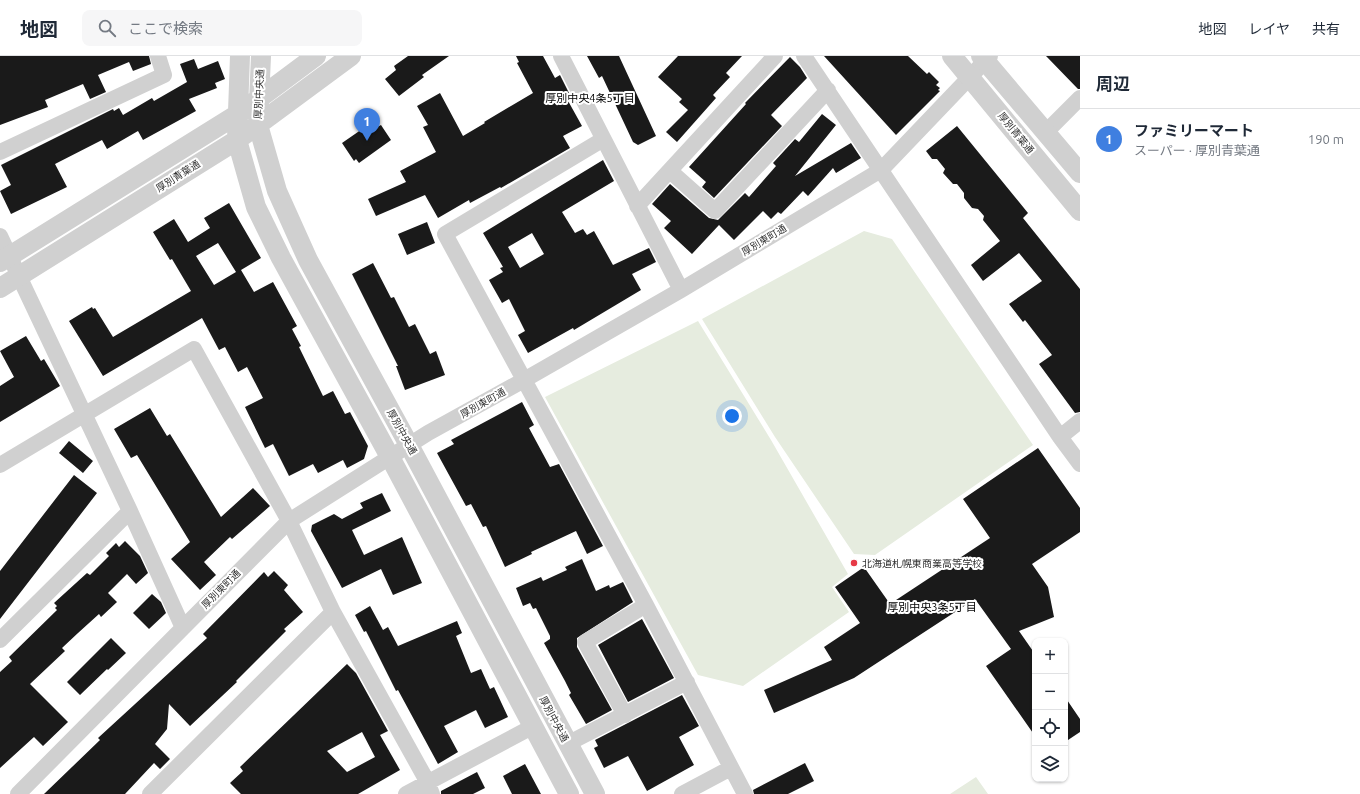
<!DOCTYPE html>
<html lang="ja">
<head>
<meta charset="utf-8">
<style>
	:root { --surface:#fff; --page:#f6f6f7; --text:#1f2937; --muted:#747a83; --line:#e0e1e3; --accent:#e63946 }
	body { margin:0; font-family:Ubuntu,"Noto Sans JP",sans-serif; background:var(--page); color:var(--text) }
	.controls { position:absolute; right:12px; bottom:12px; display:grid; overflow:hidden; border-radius:8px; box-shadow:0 1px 3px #0004 }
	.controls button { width:36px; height:36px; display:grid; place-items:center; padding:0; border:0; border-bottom:1px solid var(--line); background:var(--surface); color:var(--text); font:20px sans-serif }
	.you { position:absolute; left:732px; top:360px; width:14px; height:14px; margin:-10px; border:3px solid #fff; border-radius:50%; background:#1a73e8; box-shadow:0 0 0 6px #1a73e833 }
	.badge { display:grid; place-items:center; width:26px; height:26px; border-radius:50%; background:var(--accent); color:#fff; font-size:13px; font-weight:700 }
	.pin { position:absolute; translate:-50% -33px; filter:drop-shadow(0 1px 2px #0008) }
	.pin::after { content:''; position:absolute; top:21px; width:14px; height:12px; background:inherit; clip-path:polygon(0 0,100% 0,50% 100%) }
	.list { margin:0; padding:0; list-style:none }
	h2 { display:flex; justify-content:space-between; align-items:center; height:52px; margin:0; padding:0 16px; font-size:17px }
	h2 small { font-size:13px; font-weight:400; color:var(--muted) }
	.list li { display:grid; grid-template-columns:26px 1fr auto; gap:12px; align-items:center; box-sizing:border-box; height:60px; padding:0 16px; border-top:1px solid var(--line) }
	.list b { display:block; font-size:15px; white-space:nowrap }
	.list p { margin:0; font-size:13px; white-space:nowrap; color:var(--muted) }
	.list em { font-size:13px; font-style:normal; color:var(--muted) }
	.icon { flex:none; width:22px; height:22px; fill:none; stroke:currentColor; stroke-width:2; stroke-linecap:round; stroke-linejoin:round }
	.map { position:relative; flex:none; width:1080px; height:738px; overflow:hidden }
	header { display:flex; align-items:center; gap:24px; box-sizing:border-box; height:56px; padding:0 20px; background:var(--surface); border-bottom:1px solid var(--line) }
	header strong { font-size:19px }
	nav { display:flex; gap:22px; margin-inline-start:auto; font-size:14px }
	.search { width:280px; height:36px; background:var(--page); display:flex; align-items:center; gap:10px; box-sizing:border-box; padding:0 14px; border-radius:8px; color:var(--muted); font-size:15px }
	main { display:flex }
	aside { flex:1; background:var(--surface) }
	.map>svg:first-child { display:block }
	.green { fill:#e6ecdf }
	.building { fill:#1a1a1a; fill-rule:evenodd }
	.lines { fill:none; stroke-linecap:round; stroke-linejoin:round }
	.minor { stroke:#d0d0d0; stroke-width:16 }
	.tertiary { stroke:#d0d0d0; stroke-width:20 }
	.poi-dot { fill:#e63946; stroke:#fff; stroke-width:1.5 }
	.labels { text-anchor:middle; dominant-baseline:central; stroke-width:4; stroke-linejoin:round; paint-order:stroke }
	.street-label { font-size:10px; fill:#333; stroke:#fff }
	.poi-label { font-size:10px; fill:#333; stroke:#fff; text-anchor:start }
	.neighbourhood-label { font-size:11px; fill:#000; stroke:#fff }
</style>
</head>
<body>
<header>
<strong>地図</strong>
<div class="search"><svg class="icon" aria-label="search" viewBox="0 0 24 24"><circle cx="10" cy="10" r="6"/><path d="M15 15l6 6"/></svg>ここで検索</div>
<nav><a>地図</a><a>レイヤ</a><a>共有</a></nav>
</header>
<main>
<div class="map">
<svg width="1080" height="738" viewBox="0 0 1080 738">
	<rect width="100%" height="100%" fill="#fff"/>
	<path class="green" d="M864,175l28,8 141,206 -158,110 -21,-1 -79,-117 -73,-118z
		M698,265l73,119 77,134 -16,13 17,25 -106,74 -45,-11 -153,-278z
		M976,721l12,17h-38z"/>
	<path class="building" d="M0,0h149l2,8 -18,7 -4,-9 -31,13 8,17 -16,7 -7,-15 -38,16 3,7 -48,18z
		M408,0h41l-27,19 2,2 -25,19 -14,-17 11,-9 -2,-4z
		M516,0h27l12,22 5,-3 11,22 -4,2 15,27 -19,10 7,12 -69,40 -1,-1 -30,16 -1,-3 -31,18 -13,-23 -49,21 -8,-17 38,-17 -6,-11 36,-19 -13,-25 5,-2 -11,-19 23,-13 23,43 22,-13 -1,-1 49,-29 -16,-30 2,-1z
		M587,0h32l37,80 -18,9 -5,-3 -31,-66 -3,2z
		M678,0h64l-16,17 4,4 -17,18 3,3 -39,44 -11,-10 22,-22 -9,-8 3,-3 -24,-22z
		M824,0h84l19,18 2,-2 10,10 -3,3 4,3 -2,2 2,1 -44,44z
		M1046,0h34v33h-2z
		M790,1l10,10 7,11 -36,37 11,11 -68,72 -12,-11 4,-5 -17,-15 57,-63 -1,-1z
		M194,3l4,10 20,-8 7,18 -10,4 2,5 -28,11 7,12 -53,29 -5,-9 -31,18 -5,-9 -47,24 12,23 -56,27 -11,-23 11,-6 -10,-20 112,-56 1,2 5,-3 4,7 29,-17 2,3 33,-19 -7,-18z
		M822,58l14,11 -41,51 56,-33 10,15 -25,15 -3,-5 -25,28 -5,-5 -22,23 -3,-2 -7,7 -8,-8 -29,29 -15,-15 -27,29 -28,-26 7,-7 -19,-17 18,-20 39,34 9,2 27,-27 4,4 27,-31 -3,-3 22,-24 4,3z
		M368,69l3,5 10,-5 10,15 -32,23 -3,-4 -2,2 -12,-18z
		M957,70l71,87 -5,5 57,71v123l-5,1 -36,-49 13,-9 -27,-35 -2,2 -14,-18 33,-23 -23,-28 -36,28 -12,-16 29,-24 -17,-21 1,-4 -6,-7 -6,-1 -8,-10v-5l-7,-9h-4l-10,-11 2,-4 -8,-10h-5l-6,-8z
		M603,104l11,21 -52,31 13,21 8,-4 4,6 7,-4 19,34 36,-17 7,14 -24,12 9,16 -67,40 -1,-2 -45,25 -10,-18 7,-4 -16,-32 -7,4 -13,-23 14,-8 -3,-4 3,-1 -20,-34zM532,177l12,21 -24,14 -12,-21z
		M229,147l32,55 -20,12 13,22 19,-10 24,44 -5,3 9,17 -2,1 24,49 10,-5 12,23 5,-2 18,34 -4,13 -17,9 -4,-8 -25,13 -5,-9 -24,12 -16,-32 -8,4 -20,-41 18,-9 -16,-31 -9,5 -13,-25 -6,3 -17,-32 -99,58 -34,-55 23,-14 1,2 2,-1 18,29 78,-46 -19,-32 -2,1 -17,-28 21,-13 14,23 22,-14 -6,-10zM218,187l18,29 -22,13 -18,-29z
		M427,166l8,21 -28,12 -9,-21z
		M373,207l18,35 3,-1 15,30 6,-3 15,30 6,-3 9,24 -40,15 -9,-24h2l-46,-92z
		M26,280l15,25 3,-2 16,27 -60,36v-36l14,-9 -14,-26z
		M522,346l12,23 -5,3 21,39 9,-3 44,82 -16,8 -11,-23 -45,21 1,2 -27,13 -19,-41 -3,1 -12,-23 -5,2 -29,-53 17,-9 -3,-4z
		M150,352l17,28 3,-2 51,83 32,-29 17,18 -38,33 -2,-2 -26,25 12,13 -16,15 -29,-31 19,-17 -53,-87 -6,3 -17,-29z
		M69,385l24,20 -10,12 -24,-20z
		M1038,392l42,60v24l-48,32 16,23 6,30 -35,14 16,23v82l-49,-70 25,-17 -36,-50 -121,79 -80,35 -10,-23 68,-30 -8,-13 36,-24 -25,-36 29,-20 26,37 100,-66 -27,-39z
		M74,419l23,18 -97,126v-48z
		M382,437l9,18 -39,19 12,25 38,-18 20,46 -29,12 -12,-26 -39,19 -31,-57 1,-6 22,-11 8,5 21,-11 -3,-5z
		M125,485l15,15 8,17 -12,11 -9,-10 -19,19 9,9 -16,15 -2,-3 -21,19 -16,15 3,3 -35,33 38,38 -25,24 -9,-9 -34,31v-96l12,-11 -3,-4 48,-47 -2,-2 2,-2 -3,-3 33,-30 3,2 19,-19 -3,-3 10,-10 3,4z
		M582,503l14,32 13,-6 1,3 13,-6 10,20 -56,36v9l35,63 -26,14 -17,-29 2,-2 -6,-12 -21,-38 6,-4v-3l-14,-28 -3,1 -3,-6 -7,3 -7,-18 25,-11 2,4 24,-11 -2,-3z
		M274,515l14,14 -4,5 19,22 -19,17 2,2 -50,50 1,1 -47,44 -21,-22 -2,25 -12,15 15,15 -10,10 -6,-6 -29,31h-81l56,-54 -2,-2 109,-100 -4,-4 61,-62 4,5z
		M152,538l9,8 5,11 -17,16 -16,-16z
		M370,550l13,24 5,-3 10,19 59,-25 5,12 -6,3 15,37 10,-4 9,20 4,-2 14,30 -23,11 -9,-18 -32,16 14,26 -20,12 -40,-74 -2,1 -30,-60 -2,1 -9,-17z
		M642,563l32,59 -46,24 -30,-57z
		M111,582l15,15 -18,17 -1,-1 -27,26 -13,-13z
		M347,608l9,9 32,58 -8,4 20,35 -42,24h-117l-11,-11 13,-12 -3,-4zM362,676l13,25 -28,15 -20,-21z
		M682,639l17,31 -20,11 15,28 -47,26 -19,-35 -24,12 -10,-20 4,-2 -3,-6z
		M1065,641l15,22v13l-15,10z
		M805,707l9,18 -26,13h-34l-1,-4z
		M525,708l16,30h-29l-9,-18z
		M477,716l8,16 -12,6h-32v-3z"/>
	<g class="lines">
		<path class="minor" d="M561,0l120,234
			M804,0l256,381 20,27
			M1046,76l34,-34
			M602,84l-157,94 201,371 99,189
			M0,96l164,-77 -6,-19
			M670,115l45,40 113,-121
			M637,150l138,-150
			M0,180l130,275 53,117
			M1060,381l20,-16
			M0,409l194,-116 95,172 44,91 94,169 5,13
			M0,584l130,-129
			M625,659l-40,-73 61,-37
			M567,688l120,-62
			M18,738l271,-273 139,-88 96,-53 157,-90 200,-120 109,-114
			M150,738l183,-182
			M406,738l126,-67
			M682,738l49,-26"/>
		<path class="tertiary" d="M240,0l-3,84 19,67 25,51 109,199 179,337
			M261,0l-3,69 19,66 31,69 101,185 186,349
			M952,0l128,155
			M981,0l99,117
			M0,206l238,-148 78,-58
			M0,232l237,-148 114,-84"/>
	</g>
	<circle class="poi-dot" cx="854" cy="507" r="4"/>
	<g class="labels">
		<g class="street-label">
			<text transform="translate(259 38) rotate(-87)">厚別中央通</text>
			<text transform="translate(1016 77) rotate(51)">厚別青葉通</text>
			<text transform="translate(178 120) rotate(-32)">厚別青葉通</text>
			<text transform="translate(764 184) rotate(-31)">厚別東町通</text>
			<text transform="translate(483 347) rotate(-29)">厚別東町通</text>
			<text transform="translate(402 376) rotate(61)">厚別中央通</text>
			<text transform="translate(221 533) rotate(-45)">厚別東町通</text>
			<text transform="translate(554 663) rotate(62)">厚別中央通</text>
		</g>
		<g class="poi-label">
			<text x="862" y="507">北海道札幌東商業高等学校</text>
		</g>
		<g class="neighbourhood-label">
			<text x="590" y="42">厚別中央4条5丁目</text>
			<text x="932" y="551">厚別中央3条5丁目</text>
		</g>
	</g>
</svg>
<div class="controls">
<button>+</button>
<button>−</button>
<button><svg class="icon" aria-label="locate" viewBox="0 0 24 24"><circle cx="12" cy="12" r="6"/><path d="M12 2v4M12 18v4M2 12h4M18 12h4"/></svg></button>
<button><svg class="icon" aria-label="layers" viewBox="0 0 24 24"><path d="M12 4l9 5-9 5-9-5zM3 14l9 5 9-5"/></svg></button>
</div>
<div class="you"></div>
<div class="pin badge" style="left:367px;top:85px;background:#3f7fe0">1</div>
</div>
<aside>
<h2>周辺<small></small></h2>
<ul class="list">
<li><span class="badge" style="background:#3f7fe0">1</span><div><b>ファミリーマート</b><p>スーパー · 厚別青葉通</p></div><em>190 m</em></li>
</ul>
</aside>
</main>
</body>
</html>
